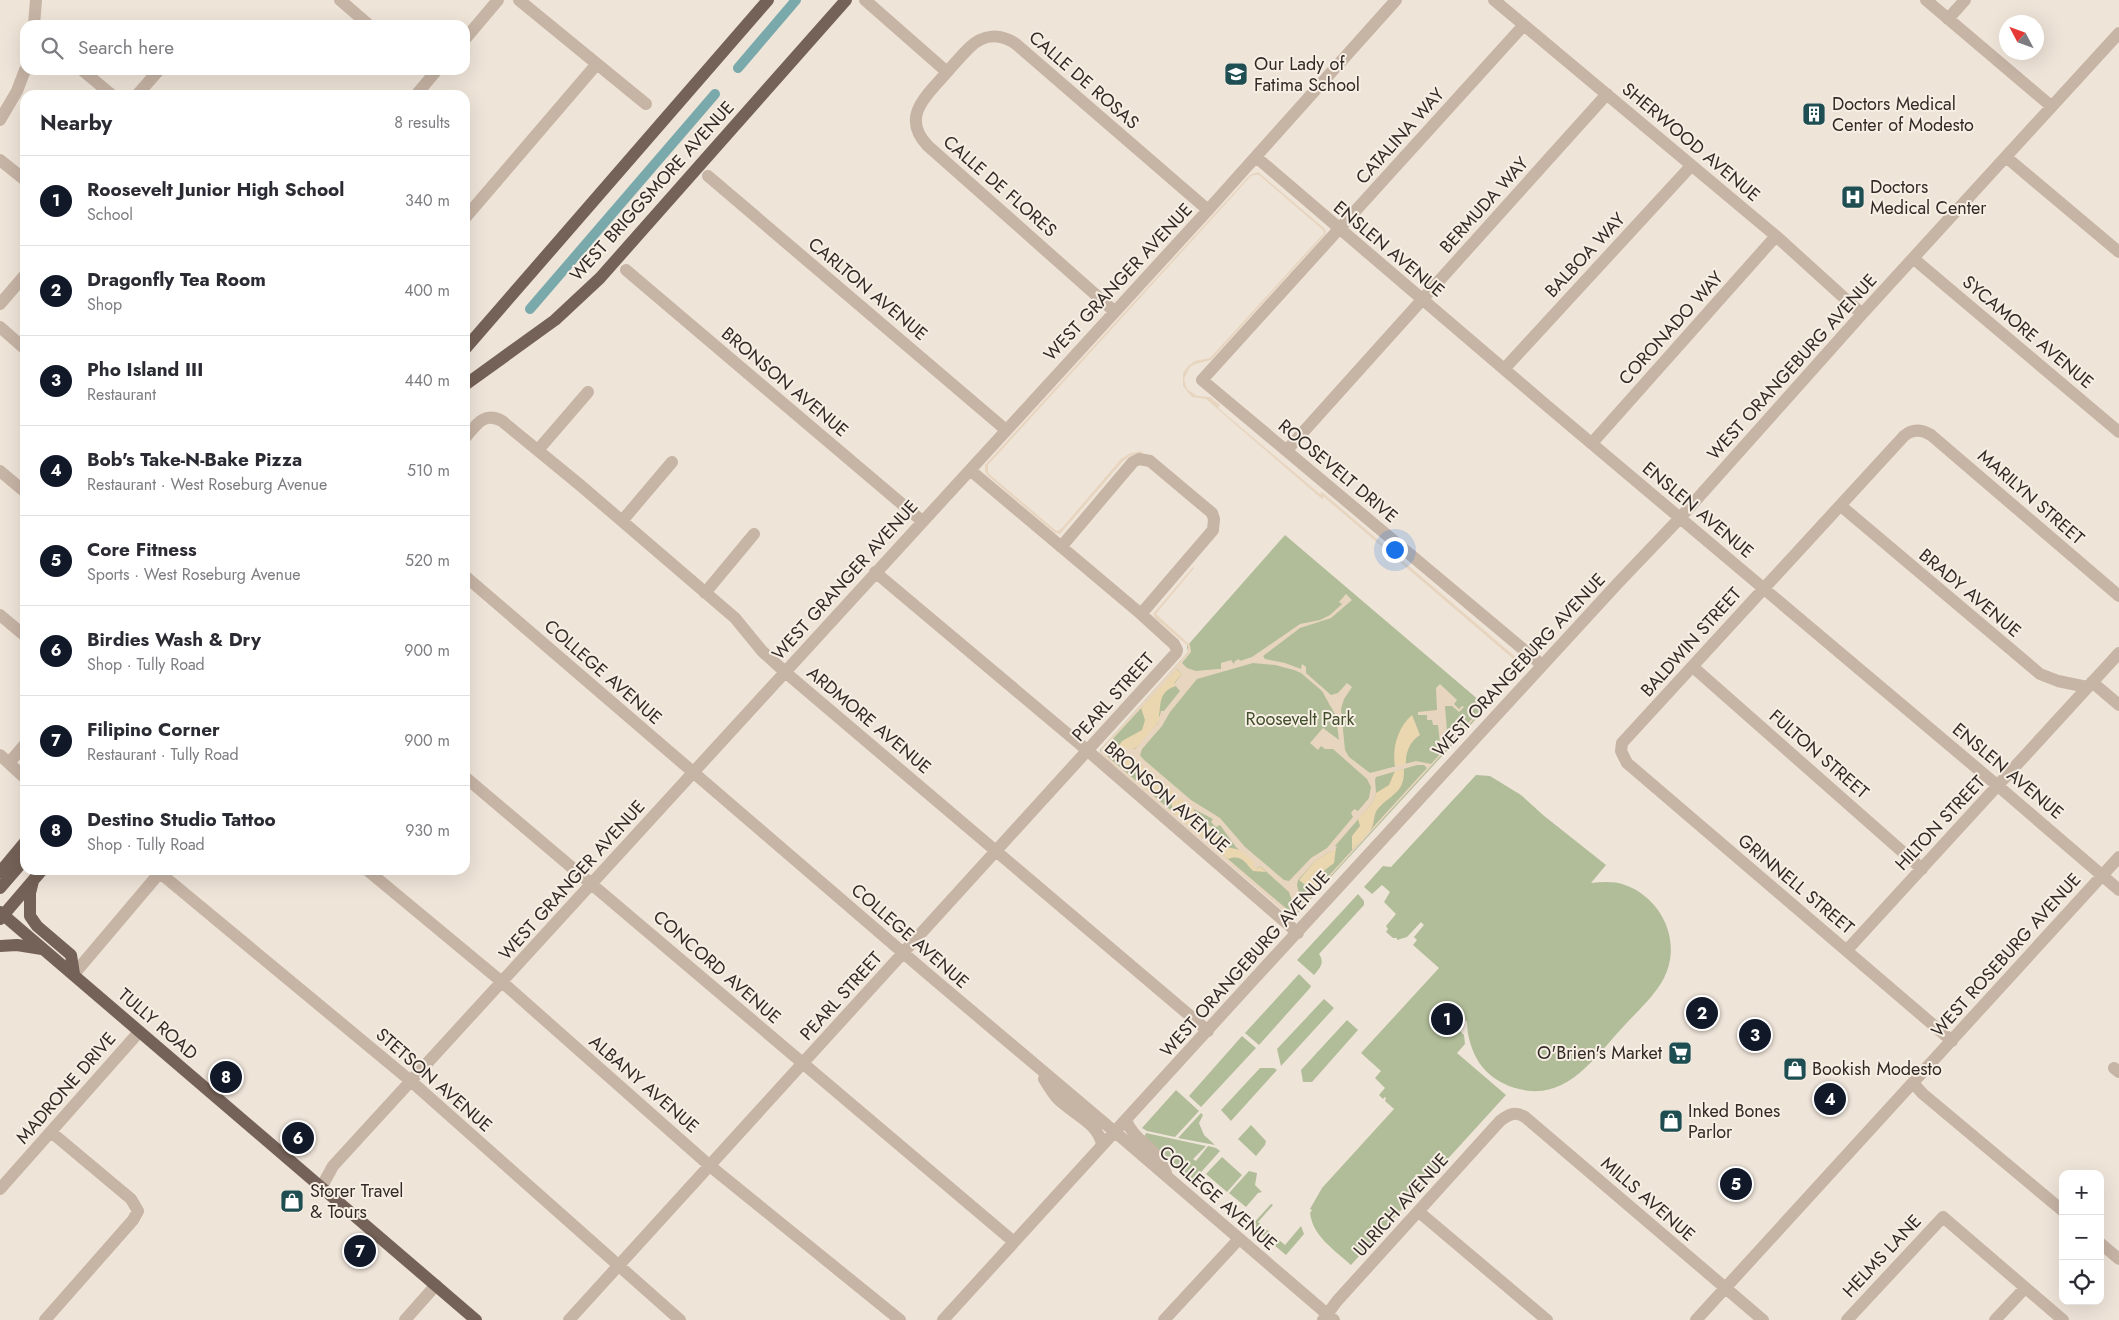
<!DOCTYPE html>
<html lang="en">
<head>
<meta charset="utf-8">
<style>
	:root { --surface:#fff; --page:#f7f7f7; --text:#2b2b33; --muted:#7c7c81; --line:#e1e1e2; --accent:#111827 }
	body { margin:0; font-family:Jost,sans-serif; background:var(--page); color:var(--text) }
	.controls { position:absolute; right:15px; bottom:15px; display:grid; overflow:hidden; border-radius:10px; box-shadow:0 5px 20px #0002 }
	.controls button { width:45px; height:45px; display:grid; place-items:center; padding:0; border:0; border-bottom:1px solid var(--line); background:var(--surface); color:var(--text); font:25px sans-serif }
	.compass { position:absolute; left:1999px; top:15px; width:45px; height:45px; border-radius:50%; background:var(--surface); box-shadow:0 5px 20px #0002; rotate:311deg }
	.you { position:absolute; left:1394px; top:549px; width:18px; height:18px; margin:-12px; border:4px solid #fff; border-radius:50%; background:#1a73e8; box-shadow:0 0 0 8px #1a73e833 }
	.badge { display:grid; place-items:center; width:32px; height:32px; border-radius:50%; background:var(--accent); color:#fff; font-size:16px; font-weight:700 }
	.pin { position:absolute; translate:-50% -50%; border:2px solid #fff; box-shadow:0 1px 5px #0006 }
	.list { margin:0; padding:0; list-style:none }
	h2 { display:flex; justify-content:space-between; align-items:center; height:65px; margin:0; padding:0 20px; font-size:21px }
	h2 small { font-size:16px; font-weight:400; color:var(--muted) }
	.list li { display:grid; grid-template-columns:32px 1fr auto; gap:15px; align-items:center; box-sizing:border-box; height:90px; padding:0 20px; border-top:1px solid var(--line) }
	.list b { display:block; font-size:19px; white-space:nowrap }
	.list p { margin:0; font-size:16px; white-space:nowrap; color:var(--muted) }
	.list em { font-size:16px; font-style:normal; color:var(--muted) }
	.icon { flex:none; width:28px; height:28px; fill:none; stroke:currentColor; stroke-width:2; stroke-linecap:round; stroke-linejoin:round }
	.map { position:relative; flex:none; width:2119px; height:1320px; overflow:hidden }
	.search { position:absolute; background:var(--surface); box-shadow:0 5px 20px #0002; left:20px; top:20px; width:450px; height:55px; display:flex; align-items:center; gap:12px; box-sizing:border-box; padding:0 18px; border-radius:15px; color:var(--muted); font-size:19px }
	.panel { position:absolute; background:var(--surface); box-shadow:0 5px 20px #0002; left:20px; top:90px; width:450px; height:785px; border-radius:15px }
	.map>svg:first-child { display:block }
	.green { fill:#b1bd99 }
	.sand { fill:#ead6af }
	.plaza { fill:#e7d5bf; fill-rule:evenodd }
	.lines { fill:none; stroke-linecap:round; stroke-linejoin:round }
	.canal { stroke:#79a9ab; stroke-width:10 }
	.minor { stroke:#c6b4a5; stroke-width:12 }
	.major { stroke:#746157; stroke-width:12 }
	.labels { text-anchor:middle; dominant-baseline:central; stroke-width:4; stroke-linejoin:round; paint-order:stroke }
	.poi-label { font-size:18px; fill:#322a26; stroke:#f7eee4; text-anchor:start }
	.street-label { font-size:18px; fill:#322a26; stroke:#f7eee4 }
	.park-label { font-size:18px; fill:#424f2b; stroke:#f7eee4 }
</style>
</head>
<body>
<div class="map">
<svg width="2119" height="1320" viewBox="0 0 2119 1320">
	<rect width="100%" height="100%" fill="#efe4d8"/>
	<path class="green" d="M1285,535l202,172 -191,208 -5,1 -191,-163v-3l88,-98 -1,-6z
		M1476,775l14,1 31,19 22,20 63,50 -15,18c11,-1 23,-2 34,2 34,12 55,51 42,86 -8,22 -29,39 -44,56 -28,30 -57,75 -104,62 -13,-3 -24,-9 -33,-18 -10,-10 -15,-23 -18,-37 -1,-5 0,-11 -2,-14l-7,8 1,3 4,4 1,9 -8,9 49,42 -155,170c-16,-15 -38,-28 -41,-52l2,-3 -2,-1 12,-21 72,-79 -9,-8 1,-3 -1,-1 -2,2 -4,-4 6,-7 -10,-10 6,-7 -20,-18 78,-85 -26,-23 4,-5 -3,-3 10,-12 -3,-3 -14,15 -10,3v-2h-4l-7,-6 2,-3 -2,-3 10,-12 -12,-12 6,-10 -8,-7 -10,9 -8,-7 19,-21 8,1z
		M1358,894l6,7v4l-45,49c6,9 1,14 -5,21l-17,-15z
		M1299,974l12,12 -1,2 -51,57 -14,-12z
		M1324,999l10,9 -53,58 -4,-17z
		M1347,1020l11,10 -46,52h-9l-2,-12z
		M1242,1036l14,12 -55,59 -12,-11z
		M1260,1068h14l3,2 -46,51 -10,-11z
		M1176,1090l23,21 -24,26 -28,-6 -5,-3z
		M1201,1113l2,2 -4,8 5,12 11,10 -37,-7z
		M1251,1125l15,16 -1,4 -9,11 -18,-17z
		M1146,1133l60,13 -13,13 3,2 12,-15 8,2 4,3 -26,29 -50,-43z
		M1222,1157l20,18 -15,17 -21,-18z
		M1249,1171l8,2 -2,12 7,7 -4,1 -12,14 -17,-14z
		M1271,1204l2,1 -15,17 27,23 16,-19 3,8 -18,21 -35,-29z"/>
	<path class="sand" d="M1176,669l6,5 -8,9 2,3c-17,5 -15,17 -17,30l2,2c-4,7 -21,29 -28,31 -5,1 -10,-1 -15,-2l4,-6 20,-11 3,-10 -4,-12z
		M1412,715l8,20c-10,6 -15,18 -14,30l-11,2c-3,-18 2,-39 17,-52z
		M1117,754l19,6 57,47 3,10 19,12 11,18 15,3 14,12 2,7 3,-3 6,6 -13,-1c-8,-8 -11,-17 -25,-12l-56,-47c2,-15 -9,-25 -23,-20l-10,-8 -2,-11c-8,-6 -20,-6 -20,-19z
		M1404,769c1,25 -14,25 -27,41 -4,6 -2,13 -6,19 -4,7 -13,14 -19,21v-14l8,-10 -2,-7 15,-17 3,-9 13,-8 6,-14z
		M1336,848l-2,15 -13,10 -3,14 -4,5 -15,-12 16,-19z"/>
	<path class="plaza" d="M1258,172l67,57 1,4 -115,127 -16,4 -5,3 -6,12 3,10 10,7 13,1 10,8 -2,3 102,86 2,-2 196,167 3,5 -2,6 -225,246 -6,-1 -188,-161 1,-5 87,-97v-6l-33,-28 -2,-4 40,-47 1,1 -38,46 34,31 1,7 -9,11 5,5 9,3 22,-2h3v-6l10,-3 3,4 1,-3 4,-2 1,2 12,-4 48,-33 20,-4 10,-5 12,-11 -3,-2 7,-8 6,6 -21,18 -31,10 -37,28 2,3 20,4 16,6 1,-5 4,3v6l25,22 7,-2 9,-10 5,4 -8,12 -3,10 4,41 4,7 21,16 46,-12 15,3 10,-11 -3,-28h-5l-1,-5h-5v-5h-9v-3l19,-2 -1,-22 4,-4 17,16 -3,4 5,5 3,-3 2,1 -5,5 -7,-6h-7l3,39 69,-75 2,-6 -195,-167 -2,2 -116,-100 -14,-2 -9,-11v-13l5,-7 7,-5 15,-3 114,-125 -1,-3 -64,-55h-5l-3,1 -263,289v8l66,56 4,2 4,-3 59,-69 10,-6 11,-2v3l-10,1 -9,6 -63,73 -5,-1 -68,-58 -2,-4v-6l265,-290zM1253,663l22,2 19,5 7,3 21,18 14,25 3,24 -16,-12 -13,15 8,7 3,-4 4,3h8l34,30 4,8 -2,11 -11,13 -4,-2 -3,4 2,4 -26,31 -16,10 -22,23 -5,-1 -39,-33 -25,-29 -29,-18 -48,-41 -3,-4 2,-6 20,-23 8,-14 27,-33zM1177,669l5,5 -8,10 6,7 -16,20h-3l-3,12 -23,26 -10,-1 -12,-3 -3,-3zM1112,754l24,6 39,33 -2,4 4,4 4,-3 9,9 23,12 -2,3 5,5 4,-2 16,22 18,15 -1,4 3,3 4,-3 29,26 4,12 -3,6h-2l-181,-154zM1417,765h7l3,3 -123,135 -3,-1 -4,-17 1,-5 17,-19 16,-10 2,1 4,-5 -2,-1 38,-44 3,-9 -1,-13 1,-3z"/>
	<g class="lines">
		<path class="canal" d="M738,68l58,-68
			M530,309l185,-215"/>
		<path class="minor" d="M340,0l29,25
			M519,0l127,104
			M865,0l82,72
			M1494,0l282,236 86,78
			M1926,0l125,106
			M1948,19l17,-19
			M34,25l2,-25
			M1523,26l-321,354 340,285
			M465,39l33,-39
			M82,70l30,25
			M137,95l22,-25
			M416,95l21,-25
			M0,120l17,-29 8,-21
			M1256,157l290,248 452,381 121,104
			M2006,157l113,95
			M0,160l25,20
			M708,176l298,254
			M465,218l131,-153
			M1914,259l205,173
			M626,270l296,251
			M0,304l25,-29
			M1114,311l-186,-165c-25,-26 -7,-45 12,-66 10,-11 19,-22 29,-32 14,-14 31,-15 47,-4l192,166
			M0,327l25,22
			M1505,368l186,-202
			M465,438c11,-13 19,-27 37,-17l78,64 155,133 27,33 23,21 423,359
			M1592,443l184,-207
			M538,450l50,-58
			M1287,450l320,-356
			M0,471l25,21
			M1841,506l199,168 18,7 29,6
			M622,521l50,-59
			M1061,547l72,-85 6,-3 11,2 62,52 2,6 -1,11 -72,84
			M875,572l213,179 210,182
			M465,576l464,399 186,157 219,188
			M705,593l49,-59
			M0,615l25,21
			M1693,667l229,202
			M2092,682l27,23
			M0,755l25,23
			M9,763l16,-19
			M465,777l549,465
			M367,870l135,112 208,184 190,154
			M160,873l252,209 268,238
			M1847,950l272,-297
			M74,974l88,-104
			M1952,1041l-325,-278 -6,-12 1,-8 282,-307c8,-7 17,-7 27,-1l188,161
			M2114,1068l5,4
			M1044,1079c4,6 8,13 13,19 14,15 42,25 45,47
			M1913,1083l10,11 140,117
			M1126,1120c6,16 20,23 30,35 4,5 7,12 10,18
			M322,1186l11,-20 875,-956 188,-210
			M0,1189l139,-157
			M1419,1212l128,108
			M2100,1243l19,16
			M45,1320l88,-100 5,-9 -7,-12 -80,-67
			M405,1320l31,-35
			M569,1320l607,-667 1,-3 -3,-6 -33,-30 -171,-144
			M943,1320l311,-341 364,-396 62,-65 182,-204 257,-281
			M1164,1320l75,-81
			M1323,1320l14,-19 163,-180c9,-7 15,-10 25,-4l238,203
			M1696,1320l423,-463
			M1847,1320l96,-103 120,103
			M1995,1320l30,-32"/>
		<path class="major" d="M465,349l303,-349
			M465,385l90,-65 45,-42 246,-278
			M0,872l25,-30
			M33,881l-3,12v23l7,10 34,29 3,19
			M0,888l25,-29
			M0,912l476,408
			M0,919l42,-49
			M0,946l17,-1 25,4"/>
	</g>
	<defs>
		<g id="school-square" transform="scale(1.25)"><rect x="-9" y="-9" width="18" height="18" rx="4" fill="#1e4e51" stroke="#f7eee4"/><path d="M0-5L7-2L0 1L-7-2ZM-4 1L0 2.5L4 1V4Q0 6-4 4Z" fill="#fff"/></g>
		<g id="building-square" transform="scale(1.25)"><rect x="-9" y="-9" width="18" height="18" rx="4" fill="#1e4e51" stroke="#f7eee4"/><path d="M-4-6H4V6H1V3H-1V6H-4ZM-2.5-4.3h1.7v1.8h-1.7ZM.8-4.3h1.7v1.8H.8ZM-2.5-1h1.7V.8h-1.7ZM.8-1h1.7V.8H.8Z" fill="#fff"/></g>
		<g id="hospital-square" transform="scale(1.25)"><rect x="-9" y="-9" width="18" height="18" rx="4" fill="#1e4e51" stroke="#f7eee4"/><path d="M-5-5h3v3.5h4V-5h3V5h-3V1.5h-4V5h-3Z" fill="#fff"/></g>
		<g id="supermarket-square" transform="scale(1.25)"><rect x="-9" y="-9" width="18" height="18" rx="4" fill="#1e4e51" stroke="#f7eee4"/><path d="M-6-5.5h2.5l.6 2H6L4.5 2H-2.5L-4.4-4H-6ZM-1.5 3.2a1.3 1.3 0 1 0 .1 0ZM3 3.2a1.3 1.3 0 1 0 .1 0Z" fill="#fff"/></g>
		<g id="shop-square" transform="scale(1.25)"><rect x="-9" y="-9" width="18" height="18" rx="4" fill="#1e4e51" stroke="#f7eee4"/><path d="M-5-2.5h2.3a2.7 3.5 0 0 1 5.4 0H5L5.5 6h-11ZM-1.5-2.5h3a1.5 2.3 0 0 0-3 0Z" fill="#fff"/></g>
	</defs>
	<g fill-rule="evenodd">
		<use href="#school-square" x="1236" y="74"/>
		<use href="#building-square" x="1814" y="114"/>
		<use href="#hospital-square" x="1853" y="197"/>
		<use href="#supermarket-square" x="1680" y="1053"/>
		<use href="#shop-square" x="1795" y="1069"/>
		<use href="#shop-square" x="1671" y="1121"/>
		<use href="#shop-square" x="292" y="1201"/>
	</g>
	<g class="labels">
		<g class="poi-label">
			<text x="1254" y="64">Our Lady of<tspan x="1254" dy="21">Fatima School</tspan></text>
			<text x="1832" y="104">Doctors Medical<tspan x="1832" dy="21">Center of Modesto</tspan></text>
			<text x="1870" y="187">Doctors<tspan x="1870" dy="21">Medical Center</tspan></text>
			<text x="1662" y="1053" text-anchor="end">O'Brien's Market</text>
			<text x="1812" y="1069">Bookish Modesto</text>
			<text x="1688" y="1111">Inked Bones<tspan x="1688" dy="21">Parlor</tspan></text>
			<text x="310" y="1191">Storer Travel<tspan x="310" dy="21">&amp; Tours</tspan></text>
		</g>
		<g class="street-label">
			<text transform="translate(1084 80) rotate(41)">CALLE DE ROSAS</text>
			<text transform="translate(1400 136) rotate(-48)">CATALINA WAY</text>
			<text transform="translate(1691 142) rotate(40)">SHERWOOD AVENUE</text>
			<text transform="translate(1000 186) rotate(41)">CALLE DE FLORES</text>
			<text transform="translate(652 191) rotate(-48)">WEST BRIGGSMORE AVENUE</text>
			<text transform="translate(1484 205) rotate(-48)">BERMUDA WAY</text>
			<text transform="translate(1389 249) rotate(40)">ENSLEN AVENUE</text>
			<text transform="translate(1585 255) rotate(-47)">BALBOA WAY</text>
			<text transform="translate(1118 282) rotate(-47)">WEST GRANGER AVENUE</text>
			<text transform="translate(868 289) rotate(40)">CARLTON AVENUE</text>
			<text transform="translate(1671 328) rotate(-48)">CORONADO WAY</text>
			<text transform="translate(2028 332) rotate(40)">SYCAMORE AVENUE</text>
			<text transform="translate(1792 367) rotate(-48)">WEST ORANGEBURG AVENUE</text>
			<text transform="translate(785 382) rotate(40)">BRONSON AVENUE</text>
			<text transform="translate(1338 471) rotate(40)">ROOSEVELT DRIVE</text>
			<text transform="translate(2031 497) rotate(41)">MARILYN STREET</text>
			<text transform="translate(1698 510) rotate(40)">ENSLEN AVENUE</text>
			<text transform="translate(845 580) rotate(-48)">WEST GRANGER AVENUE</text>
			<text transform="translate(1970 593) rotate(40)">BRADY AVENUE</text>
			<text transform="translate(1691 642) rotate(-48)">BALDWIN STREET</text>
			<text transform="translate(1519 665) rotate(-47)">WEST ORANGEBURG AVENUE</text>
			<text transform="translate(603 672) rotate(41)">COLLEGE AVENUE</text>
			<text transform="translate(1113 697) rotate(-48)">PEARL STREET</text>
			<text transform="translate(869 720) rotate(40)">ARDMORE AVENUE</text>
			<text transform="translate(1819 754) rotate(41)">FULTON STREET</text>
			<text transform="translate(2008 771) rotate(40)">ENSLEN AVENUE</text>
			<text transform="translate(1167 797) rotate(41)">BRONSON AVENUE</text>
			<text transform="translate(1940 823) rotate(-47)">HILTON STREET</text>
			<text transform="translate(572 880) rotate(-48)">WEST GRANGER AVENUE</text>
			<text transform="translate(1796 884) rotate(40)">GRINNELL STREET</text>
			<text transform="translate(910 936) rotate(41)">COLLEGE AVENUE</text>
			<text transform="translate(2006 955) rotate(-48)">WEST ROSEBURG AVENUE</text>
			<text transform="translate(1245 964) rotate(-48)">WEST ORANGEBURG AVENUE</text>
			<text transform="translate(717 967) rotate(41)">CONCORD AVENUE</text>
			<text transform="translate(841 996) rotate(-48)">PEARL STREET</text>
			<text transform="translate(158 1024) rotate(41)">TULLY ROAD</text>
			<text transform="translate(434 1080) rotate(41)">STETSON AVENUE</text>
			<text transform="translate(644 1084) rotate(41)">ALBANY AVENUE</text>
			<text transform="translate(66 1088) rotate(-49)">MADRONE DRIVE</text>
			<text transform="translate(1218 1198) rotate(41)">COLLEGE AVENUE</text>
			<text transform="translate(1648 1199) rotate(41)">MILLS AVENUE</text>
			<text transform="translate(1401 1205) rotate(-48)">ULRICH AVENUE</text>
			<text transform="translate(1882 1256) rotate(-47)">HELMS LANE</text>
		</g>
		<g class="park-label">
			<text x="1300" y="719">Roosevelt Park</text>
		</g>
	</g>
</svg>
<div class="controls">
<button>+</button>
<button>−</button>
<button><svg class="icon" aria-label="locate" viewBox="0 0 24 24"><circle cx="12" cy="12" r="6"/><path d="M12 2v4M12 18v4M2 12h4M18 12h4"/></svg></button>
</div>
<svg class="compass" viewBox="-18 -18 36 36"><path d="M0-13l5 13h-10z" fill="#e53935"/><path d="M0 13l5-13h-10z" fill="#7c7c81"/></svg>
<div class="you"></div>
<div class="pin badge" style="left:1447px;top:1019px">1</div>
<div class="pin badge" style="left:1702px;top:1013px">2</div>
<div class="pin badge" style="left:1755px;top:1035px">3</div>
<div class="pin badge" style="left:1830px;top:1099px">4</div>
<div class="pin badge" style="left:1736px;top:1184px">5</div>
<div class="pin badge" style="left:298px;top:1138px">6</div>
<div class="pin badge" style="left:360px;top:1251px">7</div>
<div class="pin badge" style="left:226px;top:1077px">8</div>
<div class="search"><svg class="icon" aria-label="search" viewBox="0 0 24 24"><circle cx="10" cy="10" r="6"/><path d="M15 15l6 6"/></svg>Search here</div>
<section class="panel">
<h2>Nearby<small>8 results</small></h2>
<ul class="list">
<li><span class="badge">1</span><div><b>Roosevelt Junior High School</b><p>School</p></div><em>340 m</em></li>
<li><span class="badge">2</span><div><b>Dragonfly Tea Room</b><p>Shop</p></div><em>400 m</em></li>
<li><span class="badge">3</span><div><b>Pho Island III</b><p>Restaurant</p></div><em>440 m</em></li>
<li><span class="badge">4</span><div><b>Bob's Take-N-Bake Pizza</b><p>Restaurant · West Roseburg Avenue</p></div><em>510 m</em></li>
<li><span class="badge">5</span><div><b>Core Fitness</b><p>Sports · West Roseburg Avenue</p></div><em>520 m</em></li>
<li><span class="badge">6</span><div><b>Birdies Wash &amp; Dry</b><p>Shop · Tully Road</p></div><em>900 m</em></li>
<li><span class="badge">7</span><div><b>Filipino Corner</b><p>Restaurant · Tully Road</p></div><em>900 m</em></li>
<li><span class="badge">8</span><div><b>Destino Studio Tattoo</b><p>Shop · Tully Road</p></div><em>930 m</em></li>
</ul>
</section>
</div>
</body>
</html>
